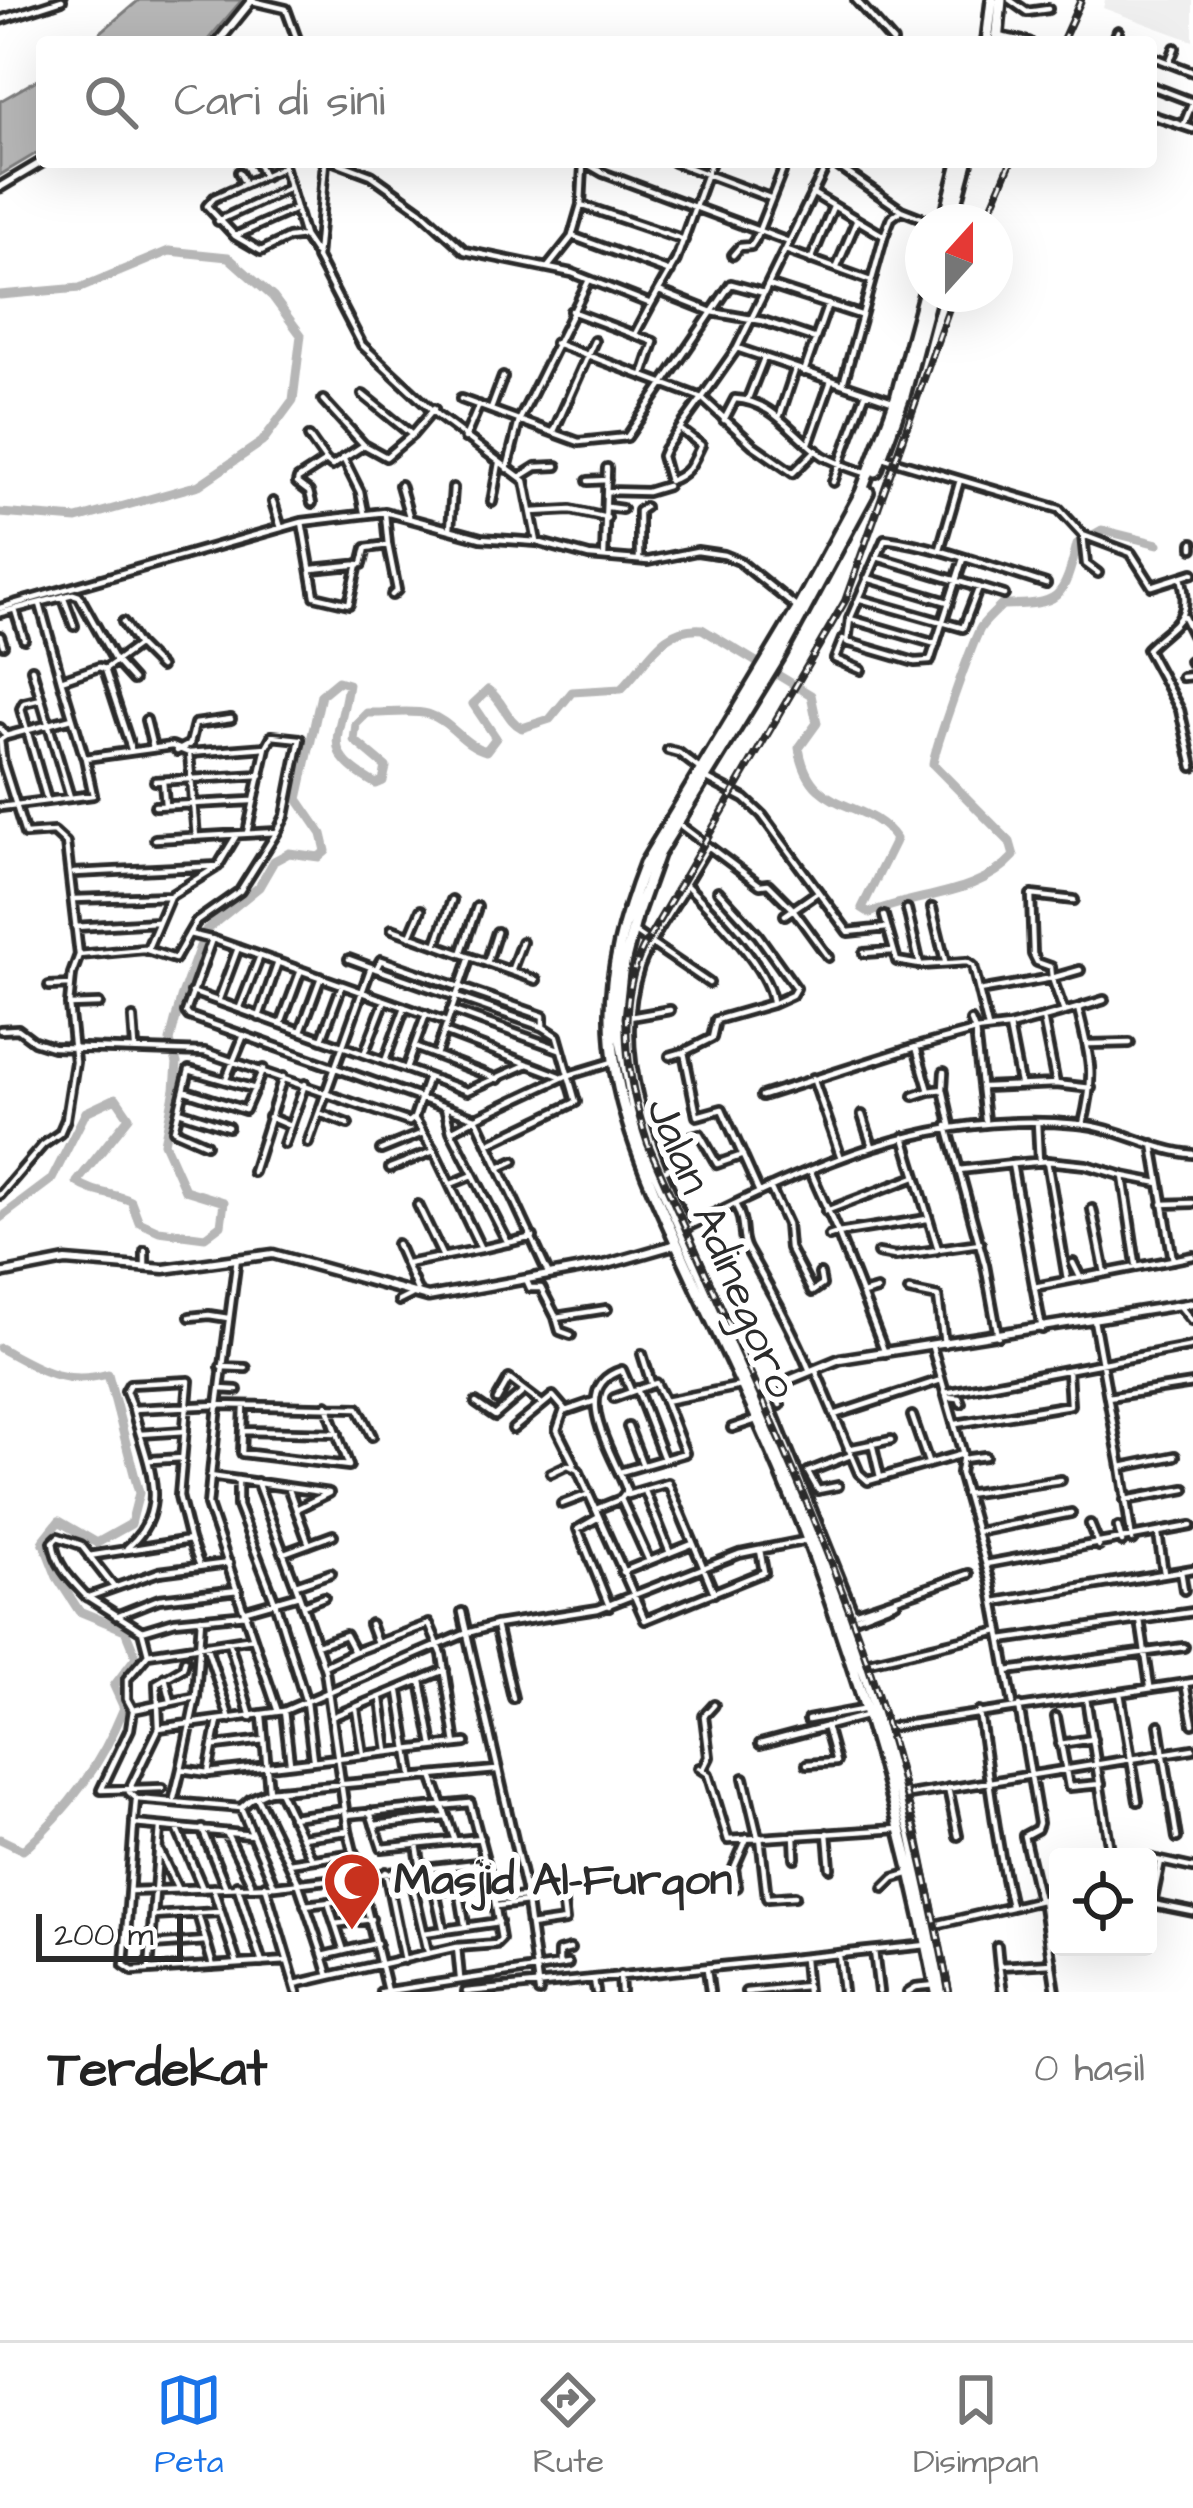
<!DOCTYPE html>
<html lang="id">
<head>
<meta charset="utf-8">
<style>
	:root { --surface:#fff; --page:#f6f6f6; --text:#222; --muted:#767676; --line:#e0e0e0; --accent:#1a73e8 }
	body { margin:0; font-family:"Architects Daughter",sans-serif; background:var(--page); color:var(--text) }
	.controls { position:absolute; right:36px; bottom:36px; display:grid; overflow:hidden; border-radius:12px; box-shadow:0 12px 48px #0002 }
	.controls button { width:108px; height:108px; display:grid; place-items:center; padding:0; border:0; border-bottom:3px solid var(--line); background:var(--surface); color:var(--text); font:60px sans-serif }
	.compass { position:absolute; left:905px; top:204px; width:108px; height:108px; border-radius:50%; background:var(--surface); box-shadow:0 12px 48px #0002; rotate:21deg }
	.scale { position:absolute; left:36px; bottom:30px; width:147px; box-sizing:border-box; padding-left:12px; border:6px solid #2b2b2b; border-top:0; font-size:33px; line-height:42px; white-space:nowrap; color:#2b2b2b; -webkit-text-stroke:9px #fff; paint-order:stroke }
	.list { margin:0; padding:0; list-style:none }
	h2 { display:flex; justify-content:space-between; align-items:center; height:156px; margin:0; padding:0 48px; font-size:51px }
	h2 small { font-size:39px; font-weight:400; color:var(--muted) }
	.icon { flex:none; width:66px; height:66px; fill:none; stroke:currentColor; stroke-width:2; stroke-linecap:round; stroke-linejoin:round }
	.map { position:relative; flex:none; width:1193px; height:1992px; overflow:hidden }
	.search { position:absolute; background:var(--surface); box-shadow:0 12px 48px #0002; left:36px; right:36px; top:36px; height:132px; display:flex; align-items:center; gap:30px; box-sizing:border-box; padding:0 42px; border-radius:12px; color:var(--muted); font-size:45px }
	.sheet { height:348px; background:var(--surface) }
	nav { display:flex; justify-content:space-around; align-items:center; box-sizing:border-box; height:168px; border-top:3px solid var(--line); background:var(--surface); font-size:33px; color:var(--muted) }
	nav a { display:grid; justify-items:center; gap:6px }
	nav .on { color:var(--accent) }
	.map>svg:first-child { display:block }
	.built { fill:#efefef }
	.water { fill:#b6b6b6; stroke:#7e7e7e; stroke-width:3 }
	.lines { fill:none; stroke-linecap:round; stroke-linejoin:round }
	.river { stroke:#b6b6b6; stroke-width:9 }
	.minor-casing { stroke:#2b2b2b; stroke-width:14 }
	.tertiary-casing { stroke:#2b2b2b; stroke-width:15 }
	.trunk-casing { stroke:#2b2b2b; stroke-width:18 }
	.minor { stroke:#fff; stroke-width:4.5 }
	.tertiary { stroke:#fff; stroke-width:6 }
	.trunk { stroke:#fff; stroke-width:9 }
	.rail-casing { stroke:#2b2b2b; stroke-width:8 }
	.rail { stroke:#fff; stroke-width:3; stroke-dasharray:9; stroke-linecap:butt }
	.labels { text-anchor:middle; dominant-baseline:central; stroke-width:12; stroke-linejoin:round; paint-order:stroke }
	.street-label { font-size:45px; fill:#2b2b2b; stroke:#fff }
	.poi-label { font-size:45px; font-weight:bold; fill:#2b2b2b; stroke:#fff; text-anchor:start }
</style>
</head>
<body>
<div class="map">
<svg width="1193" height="1992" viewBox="0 0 1193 1992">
	<rect width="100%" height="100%" fill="#fff"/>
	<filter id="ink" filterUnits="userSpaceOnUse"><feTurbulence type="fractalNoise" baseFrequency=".00833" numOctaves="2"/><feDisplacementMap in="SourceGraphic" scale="24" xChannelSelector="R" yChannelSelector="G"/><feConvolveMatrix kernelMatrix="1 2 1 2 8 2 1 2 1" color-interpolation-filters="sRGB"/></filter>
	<g filter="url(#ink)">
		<path class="built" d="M1105,0h88v41l-90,-33z"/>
		<path class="water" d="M139,0h103l-36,42h-117z
			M42,77v73l-42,25v-74z"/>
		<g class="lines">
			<path class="river" d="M0,295l80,-7 89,-37 59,6 45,40 28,38 -8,65 -31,42 -63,43 -122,34 -77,-6
				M0,1218l52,-39 34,-67 30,-14 13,19 -52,65c17,12 36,11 54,19l8,21 20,9 46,6 16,-12 3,-23 -39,-12 -21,-47 11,-54 2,-26 -7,-22 11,-43 25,-68 53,-43 15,-26 15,-8 30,4 7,-6 -4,-17 -24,-35 23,-104 17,-14 10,3c-7,55 -31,67 28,100l7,-3 3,-14 -32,-27 2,-16 11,-11c18,1 43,-4 61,1 23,7 36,32 58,37l10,-13 -23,-34 15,-14c16,11 18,30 34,38l28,-9 22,-27 49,-3c28,-27 39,-63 81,-60l109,66 6,28 -18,25c11,69 66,47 97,91l-34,69 8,5c48,-20 108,-17 144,-57l-4,-14 -77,-78c0,-11 41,-126 48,-137 6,-8 14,-15 21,-22 58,-1 61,-4 75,-61l25,-14 56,14
				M0,1348c39,21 63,38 108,26l31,119 -8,31 -34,19 -38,-22 -16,20 14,36 22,34 46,19 11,27 -22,29 10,22c-23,57 -55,101 -101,142l-23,-11"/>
			<g class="minor-casing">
				<path id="minor" d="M856,0l37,42
					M1010,0l17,12 21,-3
					M252,1l34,8 12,33
					M0,20l62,-20
					M998,36l31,6
					M1114,42l4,-11
					M1151,56l42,16
					M1169,63l6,-15
					M1151,86l42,16
					M1151,115l42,14
					M1184,124l9,-22
					M257,162l7,14
					M282,162l22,74 12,18
					M325,162l-8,96 45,87 75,70 88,66 12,61
					M336,162l35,13 49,35 45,41 107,22 79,31 25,-44 35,-98
					M674,162l96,36
					M832,162l69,48 31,12
					M583,165l-2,40 -9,31 98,36
					M283,167l-69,31 -7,8 28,30 26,15 27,-13 16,-2
					M239,172l6,12
					M812,193l72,43 -41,148
					M581,205l103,35
					M218,221l71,-33
					M235,236l60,-27
					M884,236l7,-18 8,-6
					M789,242l39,-80
					M785,250l83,30
					M733,255l7,-8 11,-1 4,-6 27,-68v-6l-8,-4
					M811,260l22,-53
					M548,267l23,-29
					M837,267l19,-45
					M768,285l92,30
					M659,291l53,21 51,9 53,18
					M571,311l83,31 -11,33
					M635,334l16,-30
					M555,343l147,55 35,-50 52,-106 -186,-69 -19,-11
					M737,348l158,54
					M804,372l24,-68
					M363,395l49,40
					M461,399l118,43 48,-5 104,-153 33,9
					M323,400l41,45
					M747,401l17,-43
					M491,409l12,-32
					M780,415l15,-45
					M724,420l11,-21c39,2 58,37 88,57 14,8 31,13 45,18
					M680,429l21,16c-9,19 -12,29 -32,36l-7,-25 3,-7 37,-51 51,47 40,28 23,-23
					M554,431l40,-90
					M309,437l17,24
					M465,438l14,-33
					M809,443l22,-62
					M882,457l177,52 24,26 48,18 21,33 41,-13
					M343,458l17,34 4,20
					M507,469l12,-48 69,-139
					M520,477l16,-10 21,-1
					M588,481l19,-1
					M833,482l33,-90
					M400,485l9,31
					M607,491l40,1 20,-6
					M273,502l8,26
					M492,502l7,-39
					M312,503l-3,-11 -12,-9 1,-4 28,-18 6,5 32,-21 22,12 26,-22 22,-26
					M608,507l14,2
					M532,512l39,-2 36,8
					M302,522l13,74 34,8 9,-40
					M450,529l3,-41
					M1083,535l3,29 12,9
					M1193,543v5
					M388,545l9,45 -5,5
					M940,549l20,-69
					M604,557l3,-89
					M877,557l127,38
					M963,559l-33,102 -15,1 -68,-20 3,-23 35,-80c54,7 108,29 161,45
					M639,560v-49l6,-4
					M312,569l50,-5 4,-16 22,-3 -3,-31
					M1181,577c12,44 -7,45 -34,72l33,61 13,57
					M867,578l81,24
					M63,596l11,30
					M861,599l102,29 16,-41
					M40,604l21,76
					M0,608l302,-86 83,-10 96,26 56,4 52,14 59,5 49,-10 27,4 15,6 57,46
					M15,610l9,29
					M0,613l73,-19 6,2 35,63 19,21
					M1184,617l9,18
					M850,619l86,25
					M123,622l15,23
					M0,636l3,9
					M843,639l-8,20 26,11
					M1190,661h3
					M32,669l38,128
					M1182,677l11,-1
					M41,699l-17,4 -3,6 26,91
					M146,720l7,28
					M0,728l6,8 66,-18
					M6,736l-6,4 3,24 13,41 77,-10 -8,-37 87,-12 17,7 77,-6 -19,86
					M266,747l6,-11 28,3 -15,77 -8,16
					M131,749l-26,-80 33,-24 22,22
					M668,750l11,3 22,17
					M177,751l13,-7 5,-20 36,-5
					M189,753l7,84
					M84,756l-23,-76 38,-13 6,2
					M705,778l40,21 17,16 86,117 39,-4
					M155,781l106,-6
					M163,781l2,24
					M155,806l96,-5
					M0,807l16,-2 9,29 29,-2 12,11 13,112
					M676,822l84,63 8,-1 25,25 35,48
					M155,839l122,-7 -37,59 -44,31 -7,12 21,5
					M708,846l-23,38c24,24 87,86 87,120l-56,16 -4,18 -28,14 13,64 25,-7 37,83
					M74,873l144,-7
					M686,886c-16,26 -35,52 -46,81 -30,87 12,181 47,260
					M718,891l40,44 38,53 -4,7 -20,9
					M74,899l96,-3
					M1074,900l-43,-5 2,59 4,8 14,5 1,11 28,-8
					M932,908l13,53
					M907,909l13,56
					M785,915l33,-23
					M884,916l13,45 23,4 47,-3 6,4 6,25
					M75,927l82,-5
					M392,929l78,28
					M633,931l76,52
					M410,936l11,-26
					M436,945l16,-45
					M147,950l23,-54 48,-30 18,-30
					M864,953l29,-2
					M461,954l16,-47
					M349,959l27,10 167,58v-11l-162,-56 -5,9
					M487,963l10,-31
					M511,971l11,-29
					M49,986l22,-1
					M192,992l275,99 61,-27
					M219,999l19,-51
					M69,1005l30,-1
					M240,1007l20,-51
					M1078,1008l26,-8
					M451,1010l108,39
					M1061,1013l-18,5 13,66 35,4
					M259,1017l19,-55
					M630,1017l40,-7
					M133,1018l2,29
					M447,1022l-235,-83 -26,73 3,4 287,102 90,-42 50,-15
					M281,1024l20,-54
					M1009,1027l34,-9
					M988,1028l-9,-37 73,-13 12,34 14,-4c12,51 18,62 5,116
					M0,1030l18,-1 16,12 19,6 152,5 204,70 5,-4 20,33 -44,17
					M301,1031l20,-54
					M444,1032l116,44
					M322,1039l20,-54
					M1089,1044l41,-1
					M414,1047l84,32
					M364,1054l21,-54
					M436,1055l34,-98 66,23
					M670,1056l14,-4
					M385,1061l20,-54
					M406,1069l20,-55
					M813,1078l28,80
					M226,1079l18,-44
					M984,1087l72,-3
					M943,1089l1,-17
					M186,1091l59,19 18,-41
					M762,1096l154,-49
					M914,1096l15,-5
					M445,1108l6,23
					M179,1111l49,16
					M319,1113l29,11
					M862,1115l10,31
					M269,1117l21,9
					M414,1118l14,-41
					M985,1120l-10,-89 34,-4 11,56
					M1037,1122l2,39
					M951,1125l-8,-36 -14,2 -13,-44 59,-16 -4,-10
					M947,1126l38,139 13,71
					M904,1137l34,112 42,-6
					M308,1143l63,-176
					M206,1144l-32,-14 15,-60 66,19
					M284,1144l21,-60
					M488,1144l88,-42 -19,-66 -14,-9
					M1153,1144l20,116
					M381,1150l42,-17
					M434,1151l47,98 52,-12
					M1047,1161l39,4 37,11
					M499,1168l15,-7
					M810,1170l28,63 89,-14
					M959,1170l53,-6
					M664,1171l14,-8 -7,-20 29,-9 17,30 26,-9
					M253,1172l30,-95
					M451,1184l22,-9
					M770,1187l17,37 2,24 23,44 10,-7 -2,-11
					M0,1195l43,-50 17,-12 6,-14 9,-57 -6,-57 3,-31 7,-19 65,-6 31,10 14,-25
					M735,1204c12,21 4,30 12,45 23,41 45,79 63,122
					M1162,1204l31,-1
					M418,1205l25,52
					M1092,1209l13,64
					M826,1211l89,-34
					M683,1229c131,-64 244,-120 395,-105 39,3 76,27 115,30
					M829,1236l9,-3 47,120
					M508,1243l-57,-112 25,-13 72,155
					M397,1244l21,48
					M878,1253l17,3 42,-6
					M237,1258l-19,147 140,3 14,28
					M1073,1263l7,14
					M407,1264l74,-15
					M1136,1264l-13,-88 36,7
					M145,1268v-17
					M526,1279l4,9h11l15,29 51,-8
					M1034,1287l159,-31
					M909,1291l29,6 6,47
					M863,1294l14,-4
					M399,1301l12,-6
					M1179,1305l12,15
					M190,1317l19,-2 19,3
					M556,1317l4,14 11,4
					M1094,1320l14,77 85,-13
					M1042,1329l-30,-165 35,-3 20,118
					M642,1354l9,29
					M221,1367l25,1
					M815,1369l44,104 9,8 95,-27 -31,-107
					M773,1388l7,17
					M220,1389l17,1
					M637,1389l27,70
					M764,1390l90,223
					M631,1391l-9,-21c-56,17 -7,86 5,121l-6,8 28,62
					M945,1393l248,-47
					M947,1397l12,1 2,5
					M1108,1397l13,70
					M614,1398l42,-15 9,18
					M497,1400l12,-21 33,25
					M476,1403l19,13 28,-24
					M244,1407l-2,46 107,13 -22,-61
					M564,1410l-7,20 17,34
					M834,1415l107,-35
					M912,1416l16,46
					M956,1424l114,-19 -2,-34
					M628,1427l14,36
					M732,1428l24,-8
					M513,1429l40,-33 13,15 29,-10
					M243,1431l95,2
					M140,1434l45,-3
					M872,1443l8,34
					M848,1449l43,-9
					M963,1454l-3,19 31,110 22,121
					M963,1459l22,-3
					M151,1460l31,-2
					M620,1472l65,-19 -20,-52 76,-15
					M551,1473l17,-8 10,5 67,150 119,-48 -4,-22
					M210,1476l119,17 -33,16
					M238,1480v26l37,96 31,100 7,57
					M257,1482l42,113
					M838,1486l-20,4 -10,-18 43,-17
					M288,1487l21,57
					M645,1491l25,62
					M965,1494l96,-14
					M627,1495l41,-12 46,110
					M1125,1500l60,-11
					M562,1504l27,-10
					M596,1509l25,-10
					M599,1517l-21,12 31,77
					M1090,1524l9,22
					M1118,1527l4,15
					M977,1532l94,-19
					M1158,1534l6,39
					M190,1540l10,26
					M1132,1540l-11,-73 54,-11
					M127,1548c48,-41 17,-91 6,-139l85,-4 -10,100 69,204
					M284,1553l49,-18
					M89,1556l101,-16 -11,-44 10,-115 -59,3 -4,7 7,18
					M229,1563l-70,9 -71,25 54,34 6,23 105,-16
					M986,1564l205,-38
					M1181,1571l3,19
					M622,1572l70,-28
					M296,1585l35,-12
					M87,1597c-16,-17 -31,-31 -34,-55l5,-5 23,8 32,41
					M995,1602l198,-33
					M303,1605l21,-8
					M246,1610l53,-15 26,75 23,161 39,160
					M462,1612l63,276 14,104
					M116,1616l43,-17 79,-9
					M845,1616l124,-42
					M201,1618l-5,79 -15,72 27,4 258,-30
					M1140,1620l10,66
					M847,1621l49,-19
					M370,1624l7,19
					M496,1625l17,73
					M142,1631l33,-10 72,-7
					M1002,1640l191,-28
					M229,1642l22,75
					M206,1645l24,74
					M317,1645l28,-10 9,17 -30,14
					M354,1652l75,-28 13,30 14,90
					M148,1654l-21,25v20l6,11 63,-13
					M865,1663l134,-32
					M1007,1671l177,-24
					M165,1677l6,24
					M421,1681l12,65
					M1185,1683l8,41
					M399,1692l13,83
					M1120,1693l18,108
					M1086,1698l25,159
					M381,1699l7,52
					M1019,1706l20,117 -2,6 -13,7 15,64
					M356,1709l7,45
					M133,1710l-3,19 -29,61 61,-2
					M284,1711l6,51
					M979,1712c10,65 17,130 32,194
					M262,1716l7,75
					M334,1716l111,-46
					M1056,1717l13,70 32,-3
					M808,1720l59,-11
					M1159,1725l18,113
					M890,1727l303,-45
					M159,1728l125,-17 183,-78 29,-8 102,-16 141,-55 69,-14
					M760,1744l109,-29
					M1060,1744l33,-5
					M216,1746l48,-6
					M807,1764l29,-2 -10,-36
					M699,1768l9,6 20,66 170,-11
					M703,1769l6,-12 -5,-41 10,-11
					M208,1773l10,-52
					M432,1776l22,62
					M744,1778l14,59
					M948,1788l10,48
					M279,1790l33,69
					M903,1796l290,-47
					M257,1797l41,85 25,74 54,-13
					M174,1798l7,-29
					M136,1799l-8,-7 31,-64 -2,-45 26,-15 2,-8
					M241,1808l33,77
					M370,1812l12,36 98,-10
					M291,1817l54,-7
					M134,1822l2,-23 105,9 10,-9 18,-8 227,-21
					M374,1825l72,-8
					M177,1828l26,61
					M202,1829l23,56
					M827,1833l3,35
					M227,1834l24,49
					M252,1835l-118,-11 -10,141 9,6 155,-10
					M794,1835l1,23
					M302,1837l46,-6
					M760,1837l7,61 28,-2
					M417,1845l4,24
					M160,1852l18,38
					M1148,1858l13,3 -9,43
					M1161,1861l32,7
					M289,1863l66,-10
					M430,1868l13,59
					M409,1870l19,82
					M386,1872l18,88
					M237,1885l25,78
					M265,1885l32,107
					M737,1887l-3,-19 13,-30
					M213,1888l24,75
					M884,1888l10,-10 14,-4
					M459,1889l6,35
					M130,1891l145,-5 211,-24
					M435,1891l55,-5
					M1042,1899l14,93
					M495,1900l30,-3
					M328,1902l15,46
					M1148,1903l45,9
					M305,1905l60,-7
					M497,1906l30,-4
					M198,1914l15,52
					M153,1916l66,-4
					M335,1924l36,-5
					M530,1926l35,-5 -4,-33
					M931,1926l127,-30
					M424,1933l75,-11
					M152,1945l54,-4
					M997,1946l2,20
					M457,1947l3,31
					M874,1951l5,41
					M839,1955l4,37
					M323,1956l6,20 128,-29 39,-3 5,-5 -9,-53 -22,-83 -124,12
					M804,1959l3,33
					M559,1965v-13l11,-3
					M707,1969l3,23
					M149,1970l11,-143
					M620,1975l1,17
					M594,1980l2,12
					M295,1984l34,-8
					M381,1992l187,-28
					M466,1992l461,-47
					M746,1992l60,-6
					M908,1992l8,-5 20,-2
					M1003,1992l-4,-26 53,-3"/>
			</g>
			<g class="tertiary-casing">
				<path id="tertiary" d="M218,42l34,-42
					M0,187l42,-25
					M0,1274l66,-13 98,8 109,-15 155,43 176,-32 73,-21
					M755,1394l85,-35 353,-56"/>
			</g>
			<g class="trunk-casing">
				<path id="trunk" d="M987,42l5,-42
					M997,42l4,-42
					M944,222l15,-60
					M951,222l16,-60
					M924,294l-29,108 -34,91 -63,116 -153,255c-18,46 -34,100 -34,150 -1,89 39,170 75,250 39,85 81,170 115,257 59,154 105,309 136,471
					M876,471l28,-75 27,-102
					M868,492l-89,165 -121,197 -21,59 -15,59 -5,46 21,115 153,344 76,203 45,155 32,157"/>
			</g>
			<use href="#minor" class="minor"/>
			<use href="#tertiary" class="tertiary"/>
			<use href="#trunk" class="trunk"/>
			<g class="rail-casing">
				<path id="rail" d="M1062,42l19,-42
					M985,222l26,-60
					M949,1992c-24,-129 -54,-256 -99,-379 -59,-160 -134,-313 -202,-469 -20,-60 -34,-137 -5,-196l202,-347 109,-307"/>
			</g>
			<use href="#rail" class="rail"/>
		</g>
	</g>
	<defs>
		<g id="mosque-pin" transform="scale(3)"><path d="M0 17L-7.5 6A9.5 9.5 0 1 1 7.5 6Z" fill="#c8321e" stroke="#fff"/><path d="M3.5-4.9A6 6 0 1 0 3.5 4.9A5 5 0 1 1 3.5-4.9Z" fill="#fff"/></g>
	</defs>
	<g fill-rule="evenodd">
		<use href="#mosque-pin" x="352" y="1881"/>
	</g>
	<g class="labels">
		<g class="street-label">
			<text transform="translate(721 1248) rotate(67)">Jalan Adinegoro</text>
		</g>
		<g class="poi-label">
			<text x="394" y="1881">Masjid Al-Furqon</text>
		</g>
	</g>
</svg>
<div class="controls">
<button><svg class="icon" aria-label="locate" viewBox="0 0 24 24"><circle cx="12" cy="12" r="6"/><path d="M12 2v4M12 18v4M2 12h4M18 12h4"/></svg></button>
</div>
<svg class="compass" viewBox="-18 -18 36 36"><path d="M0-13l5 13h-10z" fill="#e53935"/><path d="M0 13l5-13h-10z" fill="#767676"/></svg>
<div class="scale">200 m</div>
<div class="search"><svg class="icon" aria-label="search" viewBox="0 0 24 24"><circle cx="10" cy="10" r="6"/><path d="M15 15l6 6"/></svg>Cari di sini</div>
</div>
<section class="sheet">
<h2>Terdekat<small>0 hasil</small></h2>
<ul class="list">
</ul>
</section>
<nav>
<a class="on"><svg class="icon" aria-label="map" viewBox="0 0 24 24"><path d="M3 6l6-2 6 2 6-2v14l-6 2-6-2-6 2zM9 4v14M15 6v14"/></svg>Peta</a>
<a><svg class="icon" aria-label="directions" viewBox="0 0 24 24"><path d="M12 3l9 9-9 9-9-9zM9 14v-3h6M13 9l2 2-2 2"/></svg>Rute</a>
<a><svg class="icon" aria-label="saved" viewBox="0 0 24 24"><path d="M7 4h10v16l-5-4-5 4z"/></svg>Disimpan</a>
</nav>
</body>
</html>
